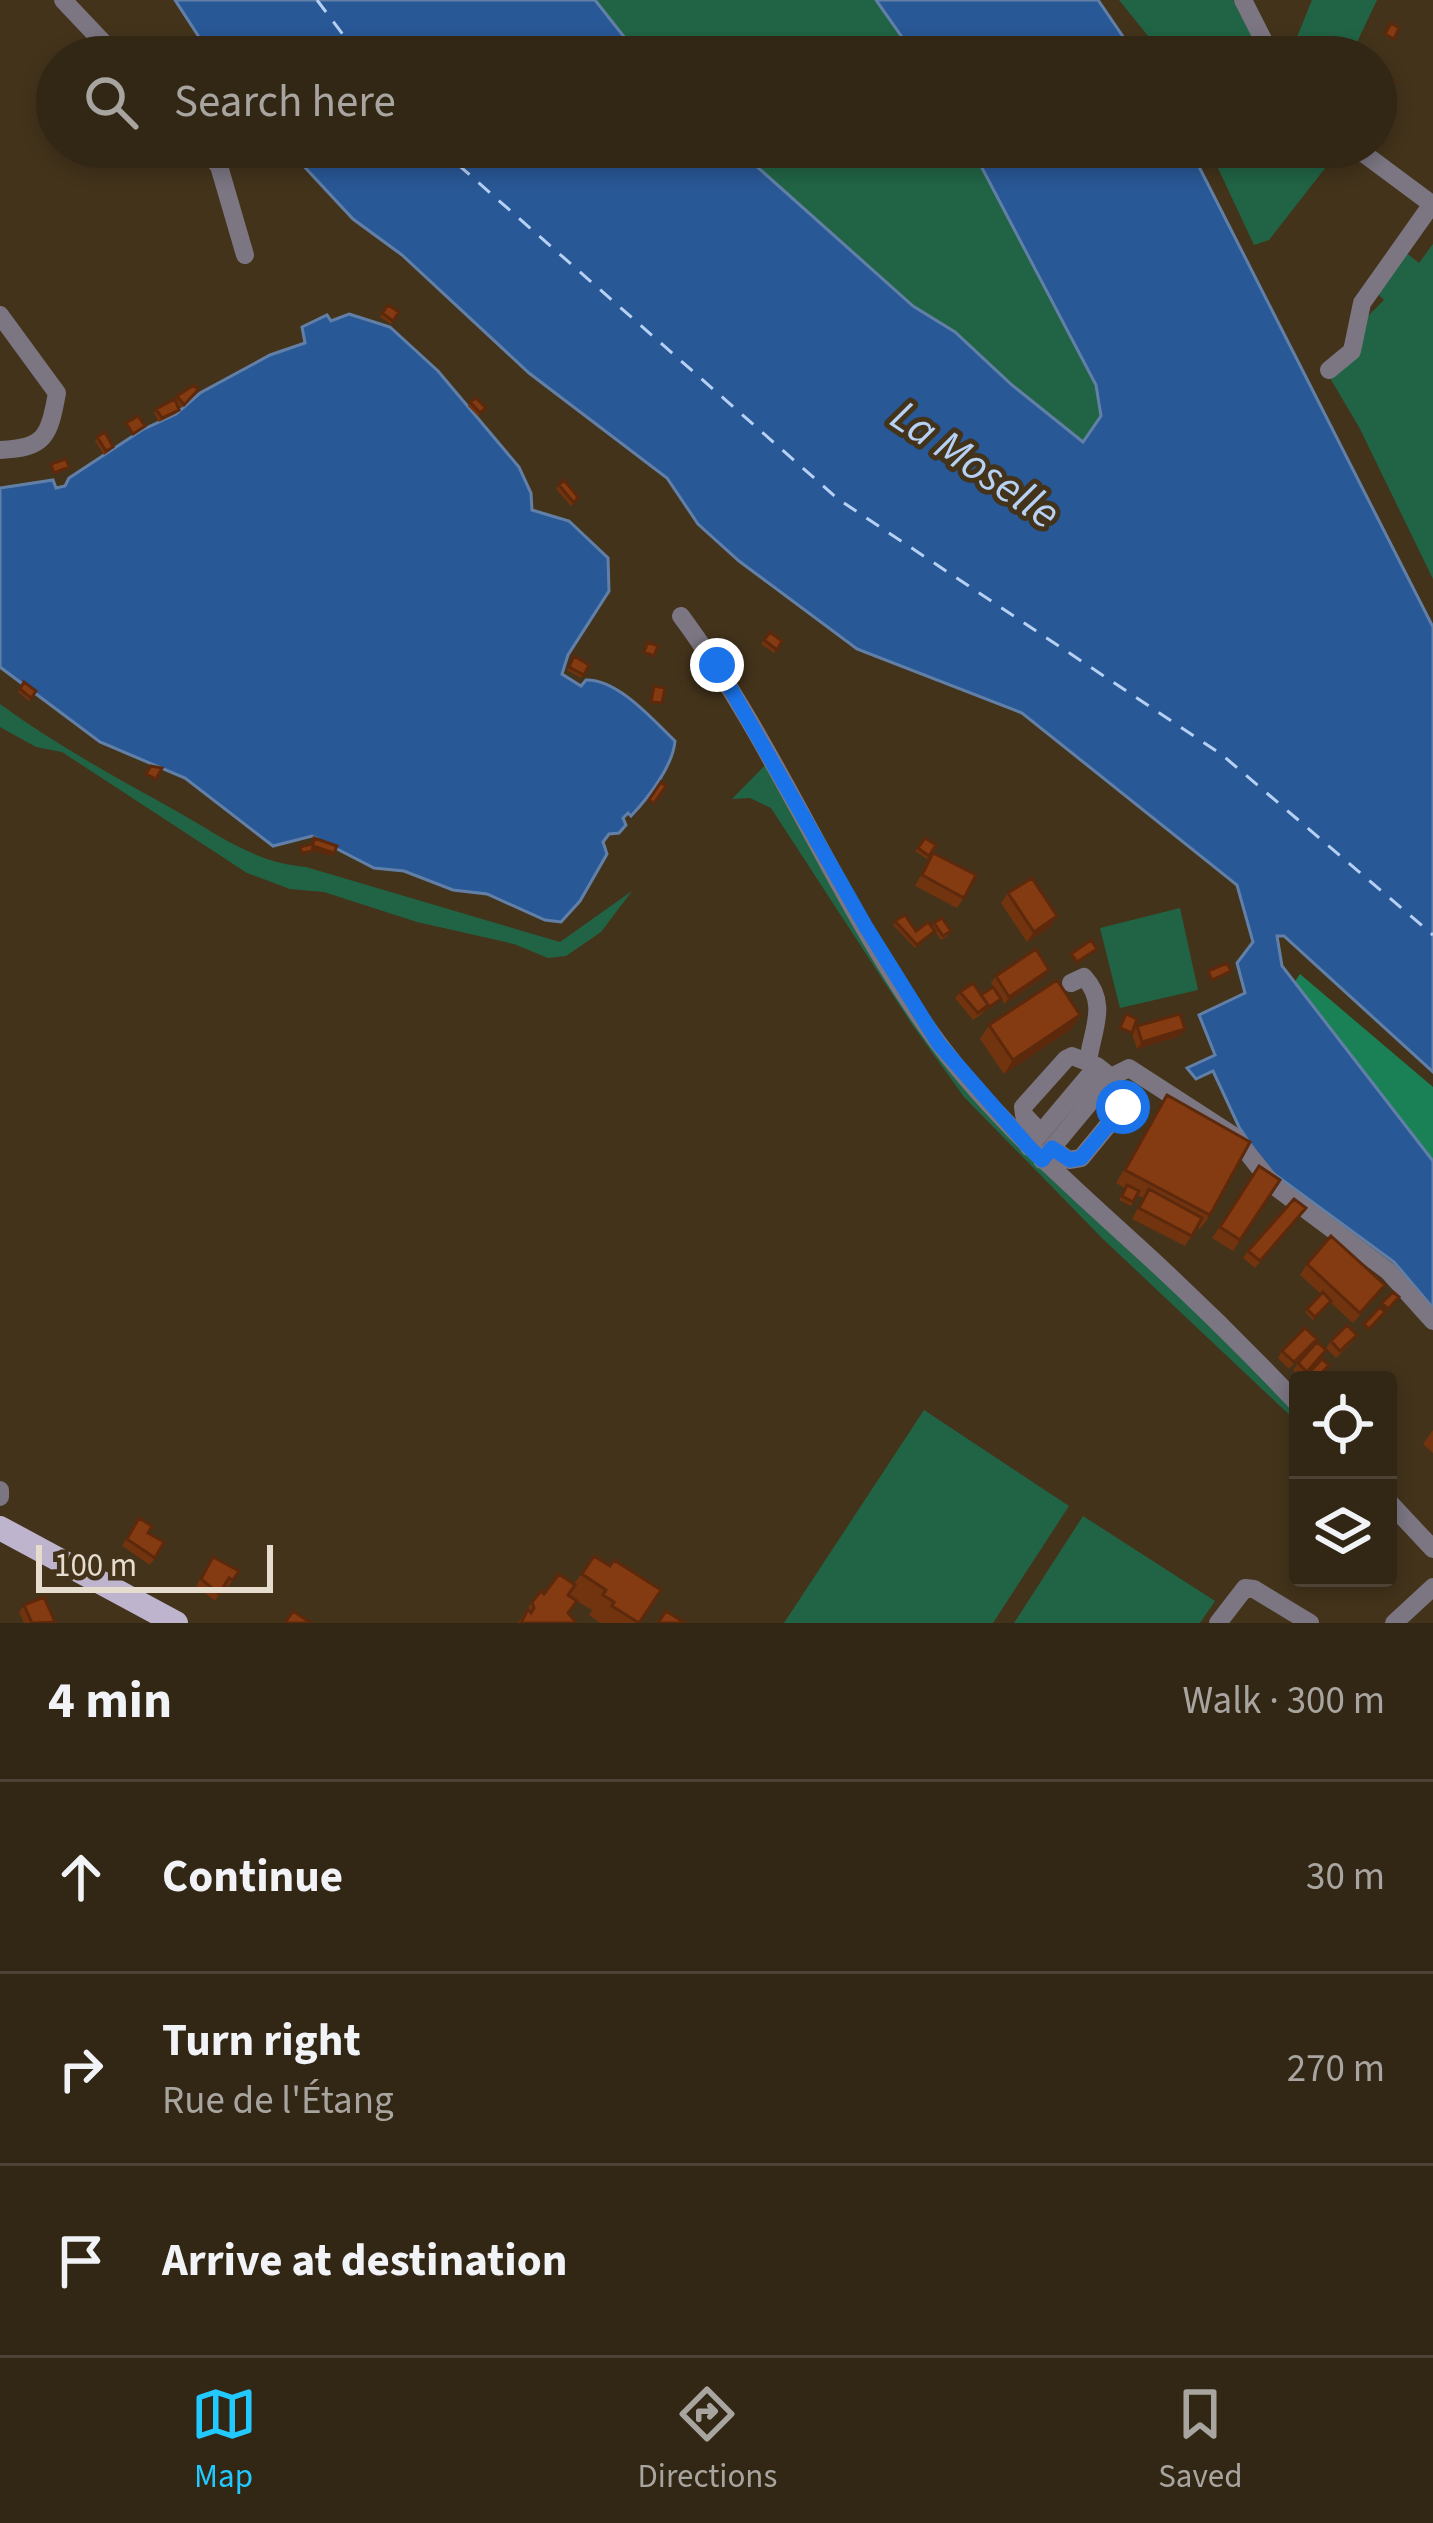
<!DOCTYPE html>
<html lang="en">
<head>
<meta charset="utf-8">
<style>
	:root { --surface:#322614; --page:#3d3222; --text:#f1f3f6; --muted:#a8a5a0; --line:#4d4334; --accent:#22c9fe }
	body { margin:0; font-family:"Source Sans 3",sans-serif; background:var(--page); color:var(--text) }
	.controls { position:absolute; right:36px; bottom:36px; display:grid; overflow:hidden; border-radius:12px; box-shadow:0 6px 18px #0003 }
	.controls button { width:108px; height:108px; display:grid; place-items:center; padding:0; border:0; border-bottom:3px solid var(--line); background:var(--surface); color:var(--text); font:60px sans-serif }
	.scale { position:absolute; left:36px; bottom:30px; width:237px; box-sizing:border-box; padding-left:12px; border:6px solid #e7ddcf; border-top:0; font-size:33px; line-height:42px; white-space:nowrap; color:#e7ddcf; -webkit-text-stroke:9px #43331b; paint-order:stroke }
	.stop { position:absolute; width:36px; height:36px; margin:-27px; border:9px solid #1a73e8; border-radius:50%; background:#fff }
	.stop.end { background:#1a73e8; border-color:#fff; box-shadow:0 3px 12px #0008 }
	.list { margin:0; padding:0; list-style:none }
	h2 { display:flex; justify-content:space-between; align-items:center; height:156px; margin:0; padding:0 48px; font-size:51px }
	h2 small { font-size:39px; font-weight:400; color:var(--muted) }
	.list li { display:grid; grid-template-columns:78px 1fr auto; gap:36px; align-items:center; box-sizing:border-box; height:192px; padding:0 48px; border-top:3px solid var(--line) }
	.list b { display:block; font-size:45px; white-space:nowrap }
	.list p { margin:0; font-size:39px; white-space:nowrap; color:var(--muted) }
	.list em { font-size:39px; font-style:normal; color:var(--muted) }
	.icon { flex:none; width:66px; height:66px; fill:none; stroke:currentColor; stroke-width:2; stroke-linecap:round; stroke-linejoin:round }
	.map { position:relative; flex:none; width:1433px; height:1623px; overflow:hidden }
	.search { position:absolute; background:var(--surface); box-shadow:0 6px 18px #0003; left:36px; right:36px; top:36px; height:132px; display:flex; align-items:center; gap:30px; box-sizing:border-box; padding:0 42px; border-radius:66px; color:var(--muted); font-size:45px }
	.sheet { height:732px; background:var(--surface) }
	nav { display:flex; justify-content:space-around; align-items:center; box-sizing:border-box; height:168px; border-top:3px solid var(--line); background:var(--surface); font-size:33px; color:var(--muted) }
	nav a { display:grid; justify-items:center; gap:6px }
	nav .on { color:var(--accent) }
	.map>svg:first-child { display:block }
	.green { fill:#216445 }
	.forest { fill:#1a8156 }
	.water { fill:#295896; stroke:#6280a7; stroke-width:3 }
	.lines { fill:none; stroke-linecap:round; stroke-linejoin:round }
	.ferry { stroke:#b7d1f5; stroke-width:3; stroke-dasharray:15 12; stroke-linecap:butt }
	.minor { stroke:#7b7682; stroke-width:18 }
	.major { stroke:#bfb4cd; stroke-width:24 }
	.wall { fill:#72330f }
	.shaded-wall { fill:#5d290c }
	.building { fill:#853b11; stroke:#5d290c; stroke-width:3 }
	.route { stroke:#1a73e8; stroke-width:15 }
	.labels { text-anchor:middle; dominant-baseline:central; stroke-width:10; stroke-linejoin:round; paint-order:stroke }
	.water-label { font-size:45px; font-style:italic; fill:#b7d1f5; stroke:#43331b }
</style>
</head>
<body>
<div class="map">
<svg width="1433" height="1623" viewBox="0 0 1433 1623">
	<rect width="100%" height="100%" fill="#43331b"/>
	<path class="green" d="M595,0h281l40,57h-276z
		M1119,0h114l31,57h-99z
		M1312,0h65l-27,57h-61z
		M735,147h236l125,238 5,31 -18,26 -71,-57 -57,-53 -42,-26z
		M1208,147h115l10,11 -64,82 -15,5z
		M1433,244v335l-74,-152 -29,-49 36,-60 18,-18 -7,-7 27,-42 15,12z
		M0,704c56,41 117,74 178,108 42,24 78,51 128,55l254,75 72,-51 -31,41 -35,24 -18,2 -34,-14 -97,-22 -93,-30 -34,-3 -43,-16 -185,-121 -26,-5 -36,-20z
		M771,759l168,285 359,360v19l-195,-184 -139,-142 -53,-74 -140,-215 -21,-10 -18,1z
		M1180,908l18,82 -78,18 -20,-80z
		M924,1410l145,96 -76,117h-209z
		M1083,1516l132,85 -15,22h-186z"/>
	<path class="forest" d="M1300,974l133,113v123l-141,-224z"/>
	<path class="water" d="M175,0h420l45,57h-428z
		M876,0h222l39,57h-221z
		M286,147h449l178,159 42,26 57,53 71,57 18,-26 -5,-31 -125,-238h218l244,480v445l-149,-136h-7l5,30 151,195v147l-39,-46 -128,-94 -27,-41 -26,-56 -17,8 -9,-11 28,-13 -16,-40 46,-22 -8,-30 16,-21 -16,-57 -215,-172 -165,-64 -118,-88 -41,-37 -31,-46 -138,-105 -127,-118 -49,-36z
		M349,314l41,13 48,44 81,96 12,26 1,17 37,11 39,37 1,33 -41,64 -6,19 19,12 5,-6c32,-1 67,40 89,61 -2,25 -27,57 -44,75l-3,-3 -5,5 3,7 -7,8 -10,1 -6,8 4,12 -27,47 -19,21 -16,-2 -58,-26 -34,-4 -49,-19 -30,-3 -62,-32 -39,10 -88,-68 -85,-36 -100,-75v-179l53,-8 3,8 9,-2 4,-8 73,-48 34,-16 24,-21 70,-38 35,-12 -3,-16 25,-12 4,6z"/>
	<g class="lines">
		<path class="ferry" d="M317,0l43,57
			M438,147l400,352 383,255 212,181"/>
		<path class="minor" d="M63,0l54,57
			M1243,0l29,57
			M202,147l17,19 26,89
			M1355,147l78,58
			M0,315l57,78c-8,44 -12,55 -57,57
			M1329,370l23,-19 10,-48 70,-99
			M681,616c99,134 159,294 258,428 57,76 128,138 197,201 56,51 110,104 162,159
			M1071,983l13,-6c25,27 8,53 4,85
			M1041,1133l-17,-18 -1,-8 43,-48 6,-3 25,10
			M1029,1147l68,-81 14,11 18,-9 105,68 39,49 115,86 45,50
			M1042,1160l69,-83 12,30 -42,51 -12,2 -17,-12
			M0,1490v7
			M1388,1501l45,48
			M1218,1623l27,-35 9,1 56,34
			M1394,1623l39,-36"/>
		<path class="major" d="M0,1528l176,95"/>
	</g>
	<path class="wall" d="M388,305l11,7 -8,12 -11,-7z
		M195,394l-14,14 -5,-6 3,8 -2,3 -18,9 -5,-9 2,-4 21,-13z
		M470,402l16,6 -8,8 -10,-10z
		M97,437l14,13 -7,5 -9,-14z
		M559,485l19,12 -7,9 -15,-17z
		M770,632l12,9 -8,12 -13,-9z
		M574,656l15,9 -8,13 -14,-8z
		M24,682l12,9 -7,10 -11,-9z
		M925,838l11,7 -9,14 -12,-8z
		M933,853l31,45 -7,10 -42,-22z
		M1008,893l49,23 -7,11 -23,15 -26,-39z
		M895,921l21,10 16,-5 2,-3 15,12 -8,5 -6,-9 -20,17 -22,-23z
		M996,976l48,1 -39,27 -14,-21z
		M960,992l21,3 17,7 -25,18 -18,-22z
		M1080,1015l-9,14 -67,45 -24,-35 9,-14z
		M1137,1026l43,10 -43,13 -5,-16z
		M1167,1095l43,120 -10,14 -3,-2 -12,19 -53,-27 11,-21 -6,-3 -6,11 -12,-6 7,-11 -10,-6z
		M1259,1166l21,14 -47,71 -21,-13z
		M1306,1208l-51,60 -12,-10 5,-7z
		M1307,1264l70,32 -24,27 -23,-21 -17,18 -8,-8 16,-18 -21,-19z
		M1331,1341l21,1 -16,16 -10,-10z
		M1312,1346l-23,23 -11,-11 4,-7z
		M1321,1357l-19,22 -9,-9 5,-7z
		M1433,1430v23l-10,-9z
		M134,1525l14,8 7,25 -5,7 -28,-19z
		M594,1556l45,67h-39l-11,-8 3,-5 -15,-9 -9,12 6,10h-56l14,-21 12,-8 30,-10z
		M213,1557l26,14 -11,16 -3,-2 -10,16 -19,-15z
		M24,1605l31,17 -31,1 -5,-11z"/>
	<path class="shaded-wall" d="M313,846l21,7 -3,3 -21,-6z
		M1057,916l-7,11 -23,15 7,-10z
		M1049,970l-5,7 -39,27 4,-7z
		M1080,1015l-9,14 -67,45 9,-14z
		M1185,1029l-5,7 -43,13 5,-7z"/>
	<path class="building" d="M1391,23l8,5 -5,11 -9,-5z
		M1376,71l18,10 -18,31z
		M388,305l11,7 -6,9 -11,-8z
		M194,385l4,5 -14,15 -7,-9z
		M476,398l10,10 -6,5 -10,-11z
		M175,399l4,11 -17,8 -6,-9z
		M138,416l7,10 -12,8 -7,-11z
		M105,432l8,15 -7,4 -9,-14z
		M66,459l3,8 -15,6 -3,-9z
		M564,480l14,17 -4,6 -15,-18z
		M770,632l12,9 -5,9 -13,-10z
		M648,642l10,4 -4,10 -10,-4z
		M574,656l15,9 -5,10 -15,-8z
		M24,682l12,9 -5,7 -11,-9z
		M654,686l11,2 -3,15 -11,-1z
		M151,766l11,2 -6,11 -10,-5z
		M661,782l5,4 -12,17 -5,-3z
		M314,838l23,8 -3,7 -21,-7 -1,5 -10,2 -2,-6 13,-3z
		M925,838l11,7 -7,11 -11,-8z
		M933,853l43,22 -12,23 -42,-23z
		M1032,878l25,38 -23,16 -26,-39z
		M905,915l11,16 12,-9 7,9 -18,14 -22,-24z
		M942,918l9,13 -8,5 -9,-13z
		M1091,940l6,9 -20,13 -6,-8z
		M1036,949l13,21 -40,27 -13,-21z
		M1227,963l4,8 -19,9 -4,-9z
		M1057,980l23,35 -67,45 -24,-35z
		M973,983l15,22 -10,8 -18,-21z
		M993,987l8,12 -15,10 2,-4 -7,-10z
		M1126,1014l11,5 -5,14 -12,-5z
		M1180,1014l5,15 -43,13 -5,-16z
		M1167,1095l83,47 -40,73 -85,-45z
		M1259,1166l21,14 -40,60 -20,-13z
		M1127,1185l12,6 -6,11 -11,-6z
		M1149,1189l53,29 -10,18 -53,-28z
		M1294,1199l12,9 -46,53 -12,-10z
		M1331,1236l54,49 -25,28 -53,-49z
		M1323,1292l8,9 -16,16 -8,-8z
		M1393,1292l6,5 -11,12 -6,-6z
		M1380,1307l5,5 -16,17 -5,-5z
		M1347,1325l10,10 -17,16 -9,-10z
		M1305,1328l12,11 -23,23 -12,-11z
		M1317,1342l9,8 -19,22 -9,-9z
		M1322,1359l7,6 -14,15h-5l-4,-4z
		M139,1518l13,8 -4,7 16,9 -9,16 -28,-19z
		M594,1556l16,10 4,-6 47,30 -22,33 -27,-17 2,-4 -11,-7 3,-5 -24,-16z
		M213,1557l26,14 -6,9 -4,-2 -10,16 -18,-15z
		M559,1574l16,11 -7,10 9,6 -9,12 7,8 -1,2h-53l7,-14 3,4 3,-5 -2,-6 9,-11 3,3z
		M44,1597l11,25 -23,1 -8,-18z
		M293,1611l18,12h-26z
		M666,1611l19,12h-27z"/>
	<g class="lines">
		<path class="route" d="M717,665l149,262 73,117 90,103 13,13 10,-12 18,12 11,-2 42,-51"/>
	</g>
	<g class="labels">
		<g class="water-label">
			<text transform="translate(975 465) rotate(34)">La Moselle</text>
		</g>
	</g>
</svg>
<div class="controls">
<button><svg class="icon" aria-label="locate" viewBox="0 0 24 24"><circle cx="12" cy="12" r="6"/><path d="M12 2v4M12 18v4M2 12h4M18 12h4"/></svg></button>
<button><svg class="icon" aria-label="layers" viewBox="0 0 24 24"><path d="M12 4l9 5-9 5-9-5zM3 14l9 5 9-5"/></svg></button>
</div>
<div class="scale">100 m</div>
<div class="stop" style="left:1123px;top:1107px"></div>
<div class="stop end" style="left:717px;top:665px"></div>
<div class="search"><svg class="icon" aria-label="search" viewBox="0 0 24 24"><circle cx="10" cy="10" r="6"/><path d="M15 15l6 6"/></svg>Search here</div>
</div>
<section class="sheet">
<h2>4 min<small>Walk · 300 m</small></h2>
<ul class="list">
<li><svg class="icon" aria-label="ahead" viewBox="0 0 24 24"><path d="M12 20V5M6 11l6-6 6 6"/></svg><div><b>Continue</b></div><em>30 m</em></li>
<li><svg class="icon" aria-label="right" viewBox="0 0 24 24"><path d="M7 20v-9h11M14 6l5 5-5 5"/></svg><div><b>Turn right</b><p>Rue de l'Étang</p></div><em>270 m</em></li>
<li><svg class="icon" aria-label="arrive" viewBox="0 0 24 24"><path d="M6 21V4h12l-3 4 3 4H6"/></svg><div><b>Arrive at destination</b></div></li>
</ul>
</section>
<nav>
<a class="on"><svg class="icon" aria-label="map" viewBox="0 0 24 24"><path d="M3 6l6-2 6 2 6-2v14l-6 2-6-2-6 2zM9 4v14M15 6v14"/></svg>Map</a>
<a><svg class="icon" aria-label="directions" viewBox="0 0 24 24"><path d="M12 3l9 9-9 9-9-9zM9 14v-3h6M13 9l2 2-2 2"/></svg>Directions</a>
<a><svg class="icon" aria-label="saved" viewBox="0 0 24 24"><path d="M7 4h10v16l-5-4-5 4z"/></svg>Saved</a>
</nav>
</body>
</html>
